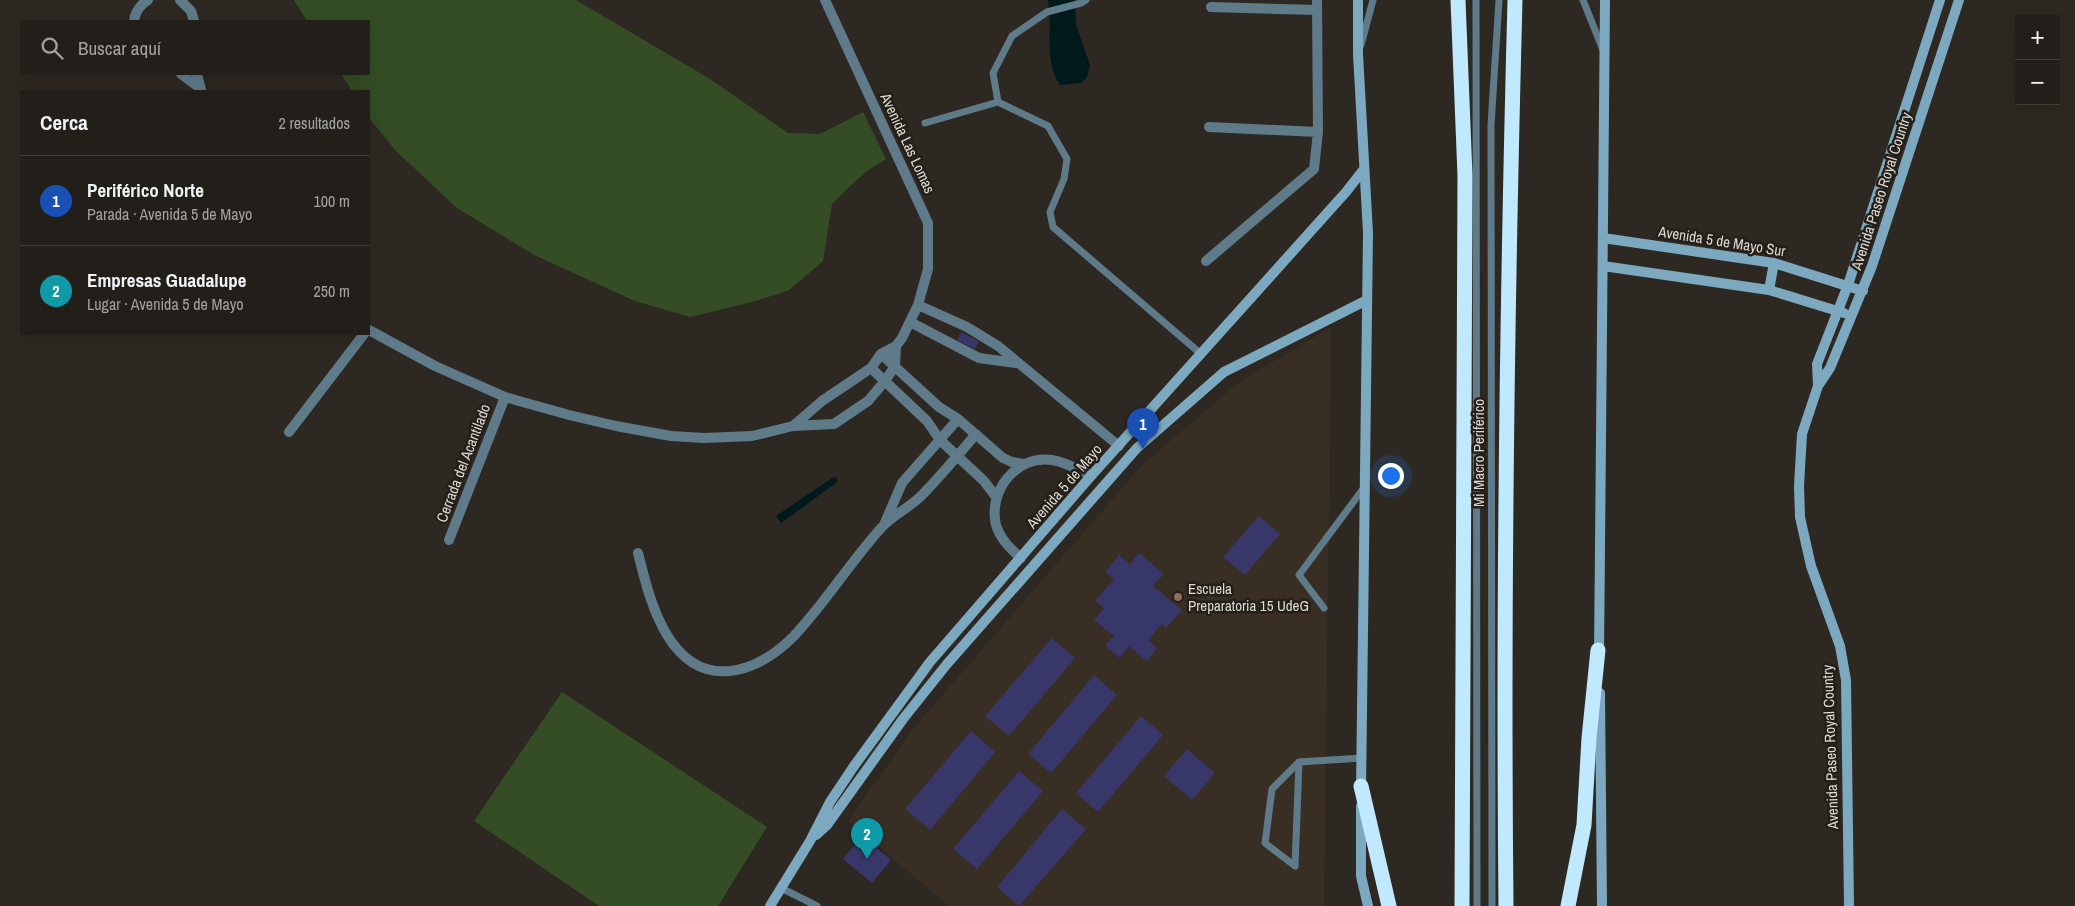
<!DOCTYPE html>
<html lang="es">
<head>
<meta charset="utf-8">
<style>
	:root { --surface:#221e1a; --page:#2e2b27; --text:#f1f3f6; --muted:#a2a2a2; --line:#3f3c39; --accent:#d93025 }
	body { margin:0; font-family:"Archivo Narrow",sans-serif; background:var(--page); color:var(--text) }
	.controls { position:absolute; right:15px; top:15px; display:grid; overflow:hidden; border-radius:0px; box-shadow:0 5px 20px #0002 }
	.controls button { width:45px; height:45px; display:grid; place-items:center; padding:0; border:0; border-bottom:1px solid var(--line); background:var(--surface); color:var(--text); font:25px sans-serif }
	.you { position:absolute; left:1390px; top:475px; width:18px; height:18px; margin:-12px; border:4px solid #fff; border-radius:50%; background:#1a73e8; box-shadow:0 0 0 8px #1a73e833 }
	.badge { display:grid; place-items:center; width:32px; height:32px; border-radius:50%; background:var(--accent); color:#fff; font-size:16px; font-weight:700 }
	.pin { position:absolute; translate:-50% -41px; filter:drop-shadow(0 1px 2px #0008) }
	.pin::after { content:''; position:absolute; top:26px; width:18px; height:15px; background:inherit; clip-path:polygon(0 0,100% 0,50% 100%) }
	.list { margin:0; padding:0; list-style:none }
	h2 { display:flex; justify-content:space-between; align-items:center; height:65px; margin:0; padding:0 20px; font-size:21px }
	h2 small { font-size:16px; font-weight:400; color:var(--muted) }
	.list li { display:grid; grid-template-columns:32px 1fr auto; gap:15px; align-items:center; box-sizing:border-box; height:90px; padding:0 20px; border-top:1px solid var(--line) }
	.list b { display:block; font-size:19px; white-space:nowrap }
	.list p { margin:0; font-size:16px; white-space:nowrap; color:var(--muted) }
	.list em { font-size:16px; font-style:normal; color:var(--muted) }
	.icon { flex:none; width:28px; height:28px; fill:none; stroke:currentColor; stroke-width:2; stroke-linecap:round; stroke-linejoin:round }
	.map { position:relative; flex:none; width:2075px; height:906px; overflow:hidden }
	.search { position:absolute; background:var(--surface); box-shadow:0 5px 20px #0002; left:20px; top:20px; width:350px; height:55px; display:flex; align-items:center; gap:12px; box-sizing:border-box; padding:0 18px; border-radius:0px; color:var(--muted); font-size:19px }
	.panel { position:absolute; background:var(--surface); box-shadow:0 5px 20px #0002; left:20px; top:90px; width:350px; height:245px; border-radius:0px }
	.map>svg:first-child { display:block }
	.built { fill:#382e23 }
	.green { fill:#344d24 }
	.water { fill:#001a1c }
	.building { fill:#383769 }
	.lines { fill:none; stroke-linecap:round; stroke-linejoin:round }
	.lane { stroke:#5f7b89; stroke-width:7 }
	.street { stroke:#5f7b89; stroke-width:10 }
	.secondary { stroke:#7ca9bf; stroke-width:10 }
	.highway { stroke:#c0e9fe; stroke-width:15 }
	.education-dot { fill:#8d6e63; stroke:#241f18; stroke-width:2 }
	.labels { text-anchor:middle; dominant-baseline:central; stroke-width:5; stroke-linejoin:round; paint-order:stroke }
	.street-label { font-size:15px; fill:#ddd9d4; stroke:#241f18 }
	.poi-label { font-size:15px; fill:#ddd9d4; stroke:#241f18; text-anchor:start }
</style>
</head>
<body>
<div class="map">
<svg width="2075" height="906" viewBox="0 0 2075 906">
	<rect width="100%" height="100%" fill="#2e2822"/>
	<path class="built" d="M1331,327l-7,579h-375l-101,-85 65,-92 229,-264 97,-83z"/>
	<path class="green" d="M294,0h282l134,79 78,54 32,1 43,-22 23,47 -22,14 -32,31 -9,57 -34,29 -33,11 -66,16 -55,-16 -101,-46 -77,-47 -61,-57 -27,-33v-27h-17l-11,-17h28v-53h-62z
		M562,692l205,135 -49,79h-119l-125,-85z"/>
	<path class="water" d="M1048,0h27l1,25 14,40 -3,12 -6,6 -21,2c-17,-25 -7,-56 -12,-85z
		M835,477l3,3 -2,3 -55,40 -5,-7 56,-38z"/>
	<path class="building" d="M961,332l18,9 -4,8 -18,-9z
		M1259,516l21,18 -35,41 -22,-18z
		M1139,553l25,21 -11,12 29,24 -16,18 -4,-4 -14,16 9,8 -10,13 -18,-15 -9,12 -15,-12 9,-10 -20,-16 10,-12 -9,-7 19,-22 -9,-7 14,-17 11,9z
		M1052,638l23,20 -66,78 -24,-20z
		M1094,675l23,20 -66,78 -23,-19z
		M1141,716l22,19 -65,77 -22,-19z
		M971,731l24,21 -65,78 -25,-21z
		M1187,749l28,24 -23,27 -28,-24z
		M1019,771l24,20 -66,78 -24,-20z
		M1062,809l24,20 -67,77 -22,-19z
		M862,836l29,24 -19,23 -29,-24z"/>
	<g class="lines">
		<path class="lane" d="M1476,0l1,906
			M1583,0l20,50
			M1361,45l12,-45
			M998,102l-5,-29 19,-37 35,-24 34,-9 5,-3
			M925,123l73,-21 50,24 19,33 -3,20 -14,33 3,15 148,127
			M1324,608l-25,-33 64,-86
			M1295,866l-30,-23 7,-54 27,-27 63,-4
			M1295,866l4,-104
			M781,888l36,18
			M1492,906l-1,-781 8,-125"/>
		<path class="street" d="M180,0l11,11 3,10
			M1211,7l106,3
			M134,21c1,-9 6,-16 14,-21
			M181,74l19,14
			M197,74l4,16
			M1209,127l109,5
			M1206,261l108,-92 4,-37 -1,-132
			M918,305l49,22 31,19 121,100
			M910,322l69,36 37,5
			M369,330l66,36 70,31 64,18 47,11 55,10 33,2 48,-2 41,-10 41,-2 34,-23 17,-20 10,-15 1,-20
			M881,354l58,53 19,12 45,39 9,4 12,2
			M871,368l56,53 13,19 44,41 12,16
			M793,426l29,-25 49,-33 10,-14 15,-8 6,-8 16,-33 10,-36v-46l-103,-223
			M289,432l75,-98
			M884,525l18,-42 56,-64
			M449,540l56,-143
			M638,553c7,28 14,57 29,82 34,56 88,40 127,1 32,-34 57,-75 88,-109 11,-12 27,-19 39,-31 19,-19 37,-41 55,-62
			M1021,558c-11,-9 -21,-19 -25,-33 -8,-34 20,-70 56,-65 14,2 27,10 39,16"/>
		<path class="secondary" d="M1358,0v54l10,179 -7,558
			M1603,238l171,25 89,28
			M1603,266l166,24 75,23
			M1769,290l5,-27
			M1818,386l-1,-22 31,-79 92,-285
			M1599,656l6,-656
			M1600,693l2,213
			M1361,806v70l7,30
			M816,835l11,-10 76,-106 44,-55 190,-216 87,-76 143,-72
			M770,906l40,-65 20,-39 24,-36 76,-104 161,-186 255,-284 18,-23
			M1849,906l-3,-226 -6,-34 -29,-80 -11,-49 -1,-31 3,-52 16,-48 12,-18 42,-102 87,-266"/>
		<path class="highway" d="M1458,0l7,176 -3,730
			M1361,786l28,120
			M1506,906c-3,-302 1,-604 9,-906
			M1568,906l16,-81 5,-87 9,-88"/>
	</g>
	<circle class="education-dot" cx="1178" cy="597" r="5"/>
	<g class="labels">
		<g class="street-label">
			<text transform="translate(908 143) rotate(65)">Avenida Las Lomas</text>
			<text transform="translate(1881 191) rotate(-72)">Avenida Paseo Royal Country</text>
			<text transform="translate(1722 241) rotate(9)">Avenida 5 de Mayo Sur</text>
			<text transform="translate(1478 453) rotate(-90)">Mi Macro Periférico</text>
			<text transform="translate(463 463) rotate(-69)">Cerrada del Acantilado</text>
			<text transform="translate(1064 486) rotate(-49)">Avenida 5 de Mayo</text>
			<text transform="translate(1830 747) rotate(-92)">Avenida Paseo Royal Country</text>
		</g>
		<g class="poi-label">
			<text x="1188" y="588">Escuela<tspan x="1188" dy="17">Preparatoria 15 UdeG</tspan></text>
		</g>
	</g>
</svg>
<div class="controls">
<button>+</button>
<button>−</button>
</div>
<div class="you"></div>
<div class="pin badge" style="left:1143px;top:449px;background:#1a4fb4">1</div>
<div class="pin badge" style="left:867px;top:859px;background:#0f9aa8">2</div>
<div class="search"><svg class="icon" aria-label="search" viewBox="0 0 24 24"><circle cx="10" cy="10" r="6"/><path d="M15 15l6 6"/></svg>Buscar aquí</div>
<section class="panel">
<h2>Cerca<small>2 resultados</small></h2>
<ul class="list">
<li><span class="badge" style="background:#1a4fb4">1</span><div><b>Periférico Norte</b><p>Parada · Avenida 5 de Mayo</p></div><em>100 m</em></li>
<li><span class="badge" style="background:#0f9aa8">2</span><div><b>Empresas Guadalupe</b><p>Lugar · Avenida 5 de Mayo</p></div><em>250 m</em></li>
</ul>
</section>
</div>
</body>
</html>
